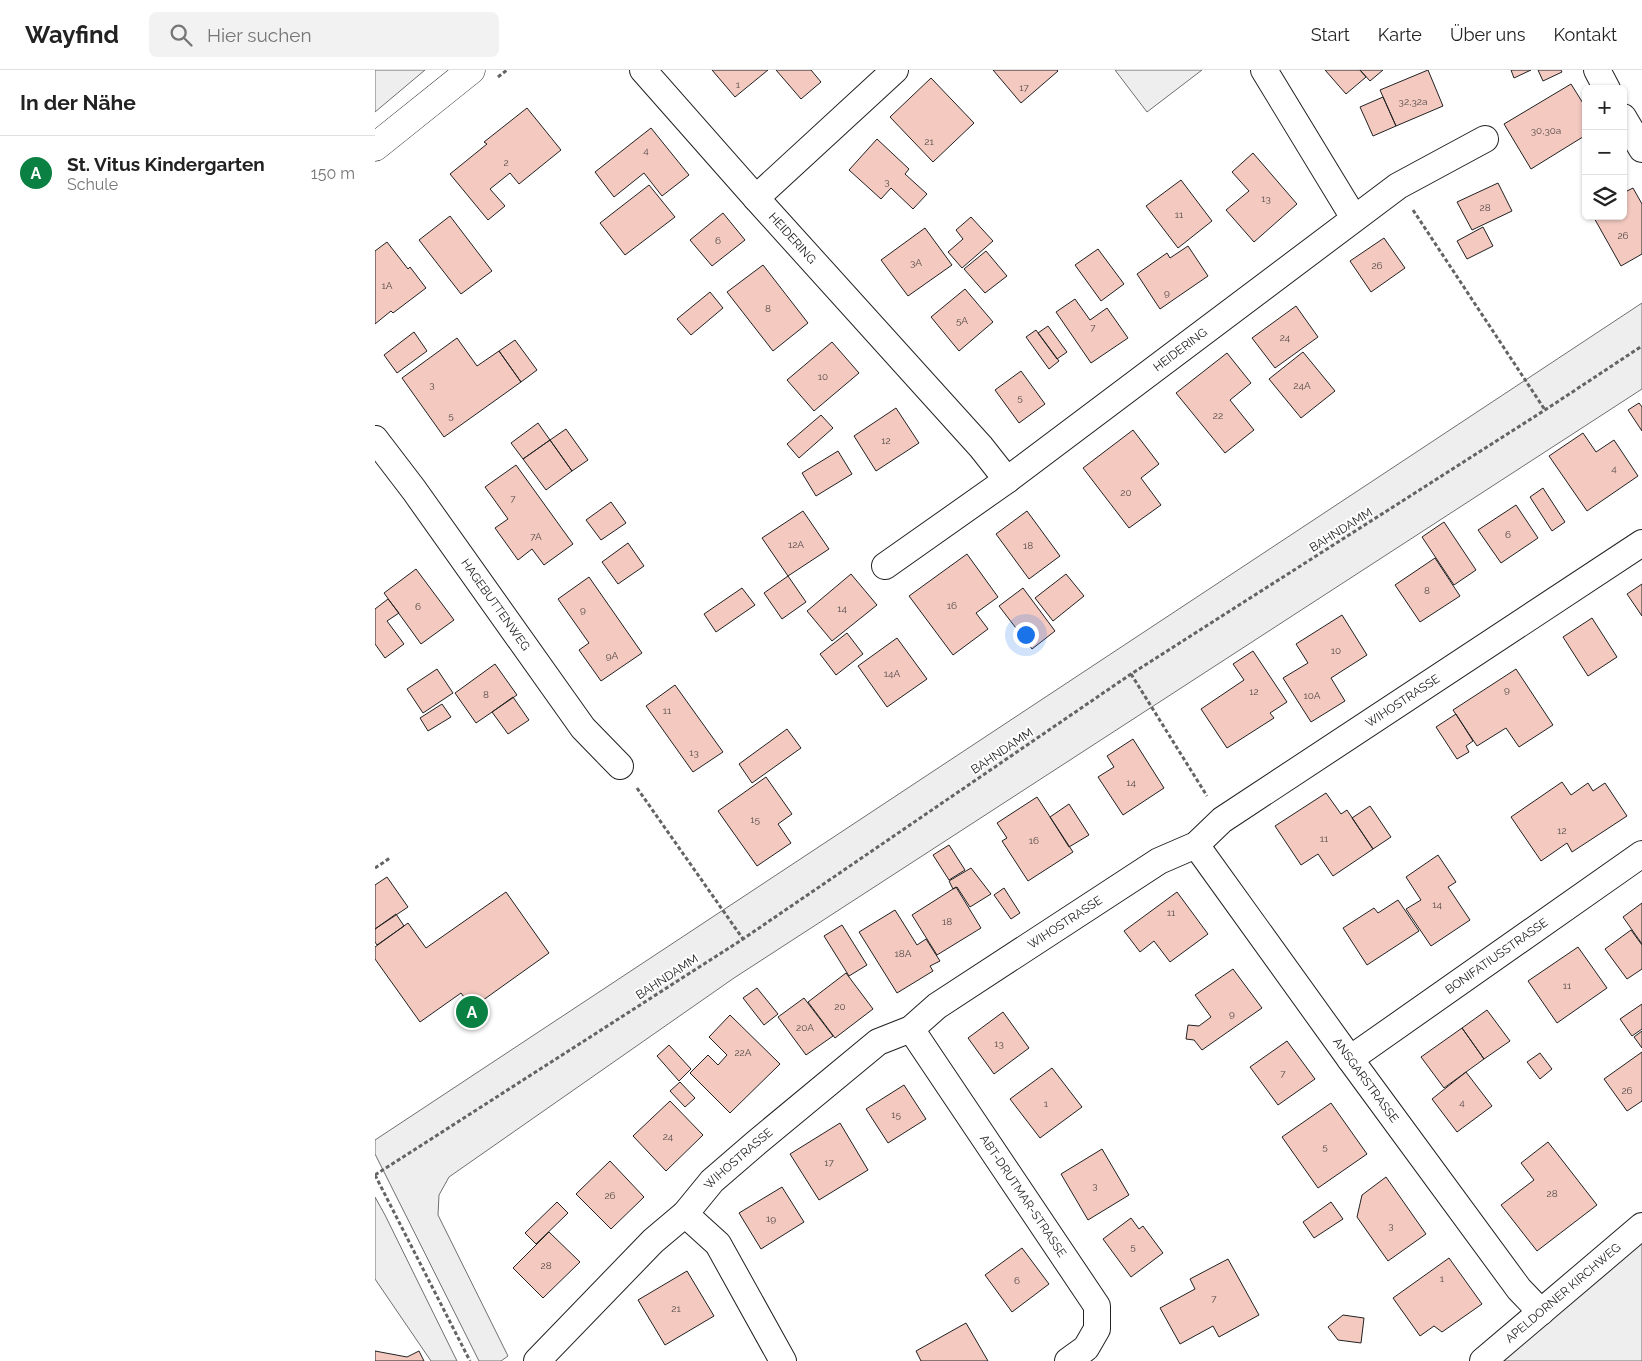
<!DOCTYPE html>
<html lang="de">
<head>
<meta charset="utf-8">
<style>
	:root { --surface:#fff; --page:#f2f2f2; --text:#222; --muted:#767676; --line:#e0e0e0; --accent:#0b8043 }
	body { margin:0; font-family:Raleway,sans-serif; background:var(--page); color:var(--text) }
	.controls { position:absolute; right:15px; top:15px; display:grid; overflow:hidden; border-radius:8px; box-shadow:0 1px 4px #0004 }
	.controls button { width:45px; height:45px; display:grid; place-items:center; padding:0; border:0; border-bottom:1px solid var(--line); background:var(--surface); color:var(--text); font:25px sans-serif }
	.you { position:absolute; left:650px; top:564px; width:18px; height:18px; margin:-12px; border:4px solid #fff; border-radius:50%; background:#1a73e8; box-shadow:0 0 0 8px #1a73e833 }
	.badge { display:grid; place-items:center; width:32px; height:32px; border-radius:50%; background:var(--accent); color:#fff; font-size:16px; font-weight:700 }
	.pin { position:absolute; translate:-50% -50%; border:2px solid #fff; box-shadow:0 1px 5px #0006 }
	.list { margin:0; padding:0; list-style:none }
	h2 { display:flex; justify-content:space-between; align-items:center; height:65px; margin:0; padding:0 20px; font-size:21px }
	h2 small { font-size:16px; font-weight:400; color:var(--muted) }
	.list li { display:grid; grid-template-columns:32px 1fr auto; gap:15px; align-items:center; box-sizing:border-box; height:75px; padding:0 20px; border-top:1px solid var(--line) }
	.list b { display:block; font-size:19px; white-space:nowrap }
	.list p { margin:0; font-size:16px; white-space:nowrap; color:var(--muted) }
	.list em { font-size:16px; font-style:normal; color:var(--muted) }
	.icon { flex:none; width:28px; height:28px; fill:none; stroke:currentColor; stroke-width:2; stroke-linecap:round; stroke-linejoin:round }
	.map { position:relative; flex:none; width:1267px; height:1291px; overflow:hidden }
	header { display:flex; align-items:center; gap:30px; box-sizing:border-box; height:70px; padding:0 25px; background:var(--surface); border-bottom:1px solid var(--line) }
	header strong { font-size:24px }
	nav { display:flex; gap:28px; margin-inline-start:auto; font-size:18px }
	.search { width:350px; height:45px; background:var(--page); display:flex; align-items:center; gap:12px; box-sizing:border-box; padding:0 18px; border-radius:8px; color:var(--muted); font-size:19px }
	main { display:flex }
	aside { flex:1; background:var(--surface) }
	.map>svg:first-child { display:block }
	.green { fill:#eee; stroke:#6f6f6f }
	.building { fill:#f3c9c0; stroke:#222 }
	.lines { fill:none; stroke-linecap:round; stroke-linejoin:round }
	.street-casing { stroke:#222; stroke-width:28 }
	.secondary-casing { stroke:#222; stroke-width:29 }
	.path { stroke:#646464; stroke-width:3; stroke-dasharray:4 2.5; stroke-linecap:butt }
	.street { stroke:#fff; stroke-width:26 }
	.secondary { stroke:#fff; stroke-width:28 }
	.labels { text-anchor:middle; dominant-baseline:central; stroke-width:4; stroke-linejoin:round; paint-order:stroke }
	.number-label { font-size:10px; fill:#564c4a }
	.street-label { font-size:12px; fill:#222; stroke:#fff }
</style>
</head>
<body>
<header>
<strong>Wayfind</strong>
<div class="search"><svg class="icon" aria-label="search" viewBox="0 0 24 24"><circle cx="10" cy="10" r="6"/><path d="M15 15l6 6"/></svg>Hier suchen</div>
<nav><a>Start</a><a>Karte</a><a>Über uns</a><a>Kontakt</a></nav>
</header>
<main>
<aside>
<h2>In der Nähe<small></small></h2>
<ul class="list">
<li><span class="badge">A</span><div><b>St. Vitus Kindergarten</b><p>Schule</p></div><em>150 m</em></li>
</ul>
</aside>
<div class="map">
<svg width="1267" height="1291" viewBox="0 0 1267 1291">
	<rect width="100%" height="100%" fill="#fff"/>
	<path class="green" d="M0,0h50l-50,42z
		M740,0h87l-55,42z
		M1267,233v86l-908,589 -285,199 -10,18 -1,20 70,141 -7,5h-22l-104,-207v-14z
		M0,1127l10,18 72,146h-26l-56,-82z
		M1267,1172v119h-141z"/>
	<path class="building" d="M337,0h56l-33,27z
		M401,0h35l10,12 -20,17z
		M618,0h64l1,1 -37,32z
		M950,0h35l6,7 -20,17z
		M985,0h23l-13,11z
		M1053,0l15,36 -47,20 -16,-36z
		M1136,0h20l-17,8z
		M1163,0h23l1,2 -19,9z
		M556,8l43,45 -41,39 -43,-45z
		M1196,14l15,24v27l-55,34 -27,-45z
		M1008,27l13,29 -23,10 -13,-29z
		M152,38l34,42 -42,34 -9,-11 -20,16 15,17 -17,14 -38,-46 37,-30 -3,-2z
		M276,58l38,47 -27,21 -18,-23 -30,24 -19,-25z
		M502,69l32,30 -4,5 22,20 -14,15 -22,-21 -10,11 -32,-29z
		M878,83l44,51 -43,38 -28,-32 23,-19 -17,-19z
		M806,110l31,41 -34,27 -32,-42z
		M1123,113l14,28 -40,19 -15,-28z
		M274,115l26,32 -50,38 -25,-32z
		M1258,118l9,16v50l-21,12 -28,-50h30v-23z
		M348,143l22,27 -33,26 -22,-26z
		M75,146l42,55 -31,23 -42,-54z
		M596,147l22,24 -31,27 -14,-16 15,-13 -7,-9z
		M1108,157l10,19 -26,13 -10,-18z
		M550,158l27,37 -44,31 -27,-36z
		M1009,168l21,30 -34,24 -21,-31z
		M12,172l21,27 2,-2 16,21 -33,25 -2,-2 -16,13v-73z
		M813,176l20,30 -48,33 -23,-35 30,-21 3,5z
		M723,179l26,35 -23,17 -26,-36z
		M611,181l21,25 -22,17 -21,-24z
		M388,195l45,58 -35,28 -46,-59z
		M590,219l28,33 -34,29 -28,-34z
		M335,222l13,16 -32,27 -14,-16z
		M700,229l15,21 17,-12 21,30 -37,25 -35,-51z
		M921,236l22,31 -43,31 -23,-30z
		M673,256l19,26 -10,7 -19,-26z
		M661,260l23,31 -10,8 -23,-32z
		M39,262l13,19 -30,22 -13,-18z
		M82,268l20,28 22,-15 22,31 -77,55 -42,-59z
		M140,270l22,30 -16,12 -22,-31z
		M457,272l27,31 -45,38 -27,-31z
		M928,282l32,39 -34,27 -32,-39z
		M852,283l24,30 -21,17 24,30 -29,23 -49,-60z
		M646,301l24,33 -26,19 -24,-33z
		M1264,333l3,4v24l-14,-21z
		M521,338l23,35 -43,28 -22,-35z
		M446,345l12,13 -34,30 -12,-14z
		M163,353l12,17 -27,19 -12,-16z
		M191,359l22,31 -16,11 -22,-31z
		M758,360l26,34 -18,14 20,27 -32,23 -46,-60z
		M1208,363l13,19 18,-12 24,36 -51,35 -38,-55z
		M175,370l22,31 -26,19 -23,-31z
		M463,381l14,23 -36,22 -14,-23z
		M141,395l57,79 -29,21 -12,-16 -14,11 -23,-32 13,-9 -23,-32z
		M1168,418l22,34 -13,9 -22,-34z
		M236,432l15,21 -25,17 -15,-20z
		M1141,435l22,33 -37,25 -23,-33z
		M428,441l26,38 -41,27 -26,-38z
		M652,441l33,45 -31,23 -33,-45z
		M1069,452l32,48 -22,15 -32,-48z
		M253,473l16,23 -26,18 -16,-22z
		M592,484l31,43 -22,16 12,16 -35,26 -44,-59z
		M1060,488l25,38 -40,26 -25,-37z
		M41,499l38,51 -33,24 -37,-51z
		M476,504l26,31 -45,36 -25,-30z
		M691,504l18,22 -31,25 -18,-23z
		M413,506l18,26 -24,17 -18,-26z
		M214,507l53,76 -41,28 -22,-31 10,-7 -31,-44z
		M1267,514v32l-15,-22z
		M367,518l13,17 -39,27 -12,-18z
		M648,518l32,43 -23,18 -33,-43z
		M13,529l11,14 -12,8 17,23 -19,14 -10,-14v-35z
		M967,545l25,40 -36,23 14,23 -34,21 -28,-44 25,-15 -12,-19z
		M1217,548l25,39 -29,19 -25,-39z
		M472,563l16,21 -27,21 -16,-21z
		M522,568l30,41 -40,28 -29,-41z
		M878,581l34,51 -17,11 4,5 -47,30 -26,-39 43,-29 -11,-16z
		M120,594l22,31 -41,28 -21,-30z
		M62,599l16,24 -30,20 -16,-24z
		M1141,599l37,56 -34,22 -13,-19 -29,18 -24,-36z
		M300,615l48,67 -30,20 -47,-66z
		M138,627l16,23 -21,14 -16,-22z
		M67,634l9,13 -23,14 -8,-13z
		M1081,644l17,27 -7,5 3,6 -12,7 -21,-32z
		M412,659l14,19 -49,35 -13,-19z
		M758,669l31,49 -41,27 -25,-38 16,-10 -7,-11z
		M391,707l26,37 -14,10 13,19 -34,23 -39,-55z
		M1187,712l9,13 17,-12 5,8 12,-8 22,33 -55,36 -5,-9 -26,18 -30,-44z
		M951,723l15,21 6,-4 26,39 -40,27 -15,-22 -17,11 -26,-39z
		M662,727l36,55 -45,29 -26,-40 5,-3 -10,-15z
		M694,734l20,31 -20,12 -19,-30z
		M995,736l21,31 -18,12 -21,-31z
		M574,775l16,25 -16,10 -16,-25z
		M1063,785l18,27 -8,5 22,33 -39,26 -25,-37 15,-9 -15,-23z
		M596,798l20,26 -21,13 -13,-20 -4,2 -4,-8z
		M12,807l21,30 -33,22v-44z
		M581,817l25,41 -44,27 -25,-40z
		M629,818l16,25 -9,6 -17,-24z
		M131,822l43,61 -77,55 -11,-15 -41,29 -45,-63v-12l33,-24 18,25z
		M802,822l31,42 -38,28 -16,-21 -14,11 -16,-21z
		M1023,830l21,31 -52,34 -24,-37 31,-20 4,5z
		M1267,833v41l-19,-27z
		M520,840l22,35 9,-6 14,22 -10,5 3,5 -36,22 -38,-61z
		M21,844l8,12 -27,19 -2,-3v-13z
		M467,855l25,40 -18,11 -25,-40z
		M1256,860l11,15v24l-15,10 -22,-30z
		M1203,877l29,41 -50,35 -29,-42z
		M858,899l29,39 -60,42 -8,-10 -8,-1 2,-14 11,1 12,-9 -16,-22z
		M471,903l27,36 -38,29 -27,-36z
		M382,918l21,26 -14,11 -21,-27z
		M429,928l29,38 -27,19 -28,-38z
		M1267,934v25l-10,7 -12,-17z
		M1112,940l23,31 -26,18 -22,-31z
		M628,942l26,36 -35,26 -26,-36z
		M355,945l50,49 -50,49 -40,-40 18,-18 10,10 9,-10 -18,-18z
		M1087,958l22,31 -40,29 -23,-31z
		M1267,961v17l-8,-11z
		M912,971l28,38 -37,26 -28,-38z
		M294,975l22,24 -12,12 -22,-25z
		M1267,982v49l-15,10 -23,-32z
		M1165,983l12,16 -12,10 -13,-17z
		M677,998l30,39 -42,31 -30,-39z
		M1091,1002l26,34 -35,26 -25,-33z
		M305,1012l15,16 -10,9 -15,-16z
		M529,1015l22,34 -38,24 -22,-34z
		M295,1031l33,34 -37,36 -33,-35z
		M956,1033l36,51 -49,34 -36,-51z
		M465,1053l28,47 -49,30 -29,-46z
		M1173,1072l49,63 -60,46 -36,-46 33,-25 -13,-17z
		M727,1079l27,46 -41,25 -27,-46z
		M235,1091l34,36 -33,32 -35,-35z
		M1011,1107l40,57 -38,27 -31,-44 5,-22z
		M407,1117l22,35 -43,27 -22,-36z
		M182,1132l11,11 -32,31 -11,-11z
		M956,1132l12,17 -29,19 -11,-16z
		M756,1148l8,11 4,-3 20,27 -32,24 -28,-38z
		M174,1162l31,30 -37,36 -30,-30z
		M647,1178l27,36 -37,28 -27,-37z
		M1074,1188l33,46 -40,28 -8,-6 -14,10 -27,-38z
		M853,1189l31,56 -40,22 -6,-11 -33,18 -20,-36 35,-19 -5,-10z
		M312,1201l27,45 -49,29 -27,-45z
		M968,1245l21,3 -3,25 -23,-3 -10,-13z
		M591,1253l22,38h-67l-5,-10z
		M0,1281l32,6 12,-6 5,10h-49z"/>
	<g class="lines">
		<g class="street-casing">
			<g id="street">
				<path id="s1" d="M268,0l113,128 225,249 26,33"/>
				<path d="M889,0l90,148"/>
				<path d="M1222,0l10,19"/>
				<path d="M1248,47l19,32"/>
				<path d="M381,128l139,-128"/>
				<path id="s2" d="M0,369l39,51 169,238 37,38"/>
				<path id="s3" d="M510,496l122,-86 391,-294 87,-47"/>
				<path id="s4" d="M821,775l154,214 169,230 22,23"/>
				<path id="s5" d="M536,959l186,277v23l-11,19 -18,13"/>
				<path id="s6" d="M975,989l292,-205"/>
				<path d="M310,1144l33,30 65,117"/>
				<path id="s7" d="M162,1291l116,-120 32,-27 27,-33 44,-38 122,-101 33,-13 26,-23 222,-145 37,-16 26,-25 420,-277"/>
				<path id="s8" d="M1108,1291l159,-135"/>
			</g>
		</g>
		<g class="secondary-casing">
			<path id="secondary" d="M0,77l96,-77"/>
		</g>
		<path class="path" d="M123,7l9,-7
			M1038,140l132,200
			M756,604l76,122
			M262,718l106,151
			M0,798l15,-10
			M0,1105l368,-236 388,-265 414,-264 97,-64
			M0,1105l95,186"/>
		<use href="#street" class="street"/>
		<use href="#secondary" class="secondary"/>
	</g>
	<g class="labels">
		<g class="number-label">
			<text x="363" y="14">1</text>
			<text x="649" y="17">17</text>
			<text x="1038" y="31">32,32a</text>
			<text x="1171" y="60">30,30a</text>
			<text x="554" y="71">21</text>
			<text x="271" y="80">4</text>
			<text x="131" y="92">2</text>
			<text x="512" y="111">3</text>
			<text x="891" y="128">13</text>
			<text x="1110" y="137">28</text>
			<text x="804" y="144">11</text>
			<text x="1248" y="165">26</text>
			<text x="343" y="170">6</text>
			<text x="541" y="192">3A</text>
			<text x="1002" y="195">26</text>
			<text x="12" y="215">1A</text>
			<text x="792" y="222">9</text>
			<text x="393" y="238">8</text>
			<text x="587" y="250">5A</text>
			<text x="718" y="257">7</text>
			<text x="910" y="267">24</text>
			<text x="448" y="306">10</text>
			<text x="57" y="314">3</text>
			<text x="927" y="315">24A</text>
			<text x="645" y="327">5</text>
			<text x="76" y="345">5</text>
			<text x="843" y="345">22</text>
			<text x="511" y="370">12</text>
			<text x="1239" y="398">4</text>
			<text x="751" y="422">20</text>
			<text x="138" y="428">7</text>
			<text x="1133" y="464">6</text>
			<text x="161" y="466">7A</text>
			<text x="421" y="474">12A</text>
			<text x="653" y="475">18</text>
			<text x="1052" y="520">8</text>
			<text x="577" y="535">16</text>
			<text x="43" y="536">6</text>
			<text x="467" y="538">14</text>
			<text x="208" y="539">9</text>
			<text x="961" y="580">10</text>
			<text x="237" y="585">9A</text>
			<text x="517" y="603">14A</text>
			<text x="1132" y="619">9</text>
			<text x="879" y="621">12</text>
			<text x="111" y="624">8</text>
			<text x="937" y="625">10A</text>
			<text x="292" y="640">11</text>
			<text x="319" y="682">13</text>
			<text x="756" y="712">14</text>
			<text x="380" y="749">15</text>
			<text x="1187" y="760">12</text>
			<text x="949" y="768">11</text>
			<text x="659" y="770">16</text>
			<text x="1062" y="834">14</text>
			<text x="796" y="842">11</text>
			<text x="572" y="851">18</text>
			<text x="528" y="883">18A</text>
			<text x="1192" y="915">11</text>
			<text x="465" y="936">20</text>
			<text x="857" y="943">9</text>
			<text x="430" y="957">20A</text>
			<text x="624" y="973">13</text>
			<text x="368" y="982">22A</text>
			<text x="908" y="1003">7</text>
			<text x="1252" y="1020">26</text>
			<text x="1087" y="1032">4</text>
			<text x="671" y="1033">1</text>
			<text x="521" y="1044">15</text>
			<text x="293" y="1066">24</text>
			<text x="950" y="1076">5</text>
			<text x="454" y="1092">17</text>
			<text x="720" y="1115">3</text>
			<text x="1177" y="1123">28</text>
			<text x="235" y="1125">26</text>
			<text x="396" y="1148">19</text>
			<text x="1016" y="1155">3</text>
			<text x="758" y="1176">5</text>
			<text x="171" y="1195">28</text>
			<text x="1067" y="1208">1</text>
			<text x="642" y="1210">6</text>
			<text x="839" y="1228">7</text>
			<text x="301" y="1238">21</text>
		</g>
		<g class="street-label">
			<text stroke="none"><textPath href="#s1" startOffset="225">HEIDERING</textPath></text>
			<text stroke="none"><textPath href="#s3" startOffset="366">HEIDERING</textPath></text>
			<text transform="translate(966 460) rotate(-32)">BAHNDAMM</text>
			<text stroke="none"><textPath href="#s2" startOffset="205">HAGEBUTTENWEG</textPath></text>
			<text stroke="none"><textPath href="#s7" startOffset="1096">WIHOSTRASSE</textPath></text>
			<text transform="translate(627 681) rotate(-34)">BAHNDAMM</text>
			<text stroke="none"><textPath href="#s7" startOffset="691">WIHOSTRASSE</textPath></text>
			<text stroke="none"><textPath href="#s6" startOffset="179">BONIFATIUSSTRASSE</textPath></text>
			<text transform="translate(292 907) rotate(-33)">BAHNDAMM</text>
			<text stroke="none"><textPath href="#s4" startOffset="290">ANSGARSTRASSE</textPath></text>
			<text stroke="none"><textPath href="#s7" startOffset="286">WIHOSTRASSE</textPath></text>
			<text stroke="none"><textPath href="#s5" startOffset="201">ABT-DRUTMAR-STRASSE</textPath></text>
			<text stroke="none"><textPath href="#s8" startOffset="105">APELDORNER KIRCHWEG</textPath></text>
		</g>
	</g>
</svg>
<div class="controls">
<button>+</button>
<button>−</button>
<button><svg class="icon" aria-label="layers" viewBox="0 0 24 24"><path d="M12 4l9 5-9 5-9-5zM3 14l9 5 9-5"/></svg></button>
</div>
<div class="you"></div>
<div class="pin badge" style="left:97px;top:942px">A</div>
</div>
</main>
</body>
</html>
